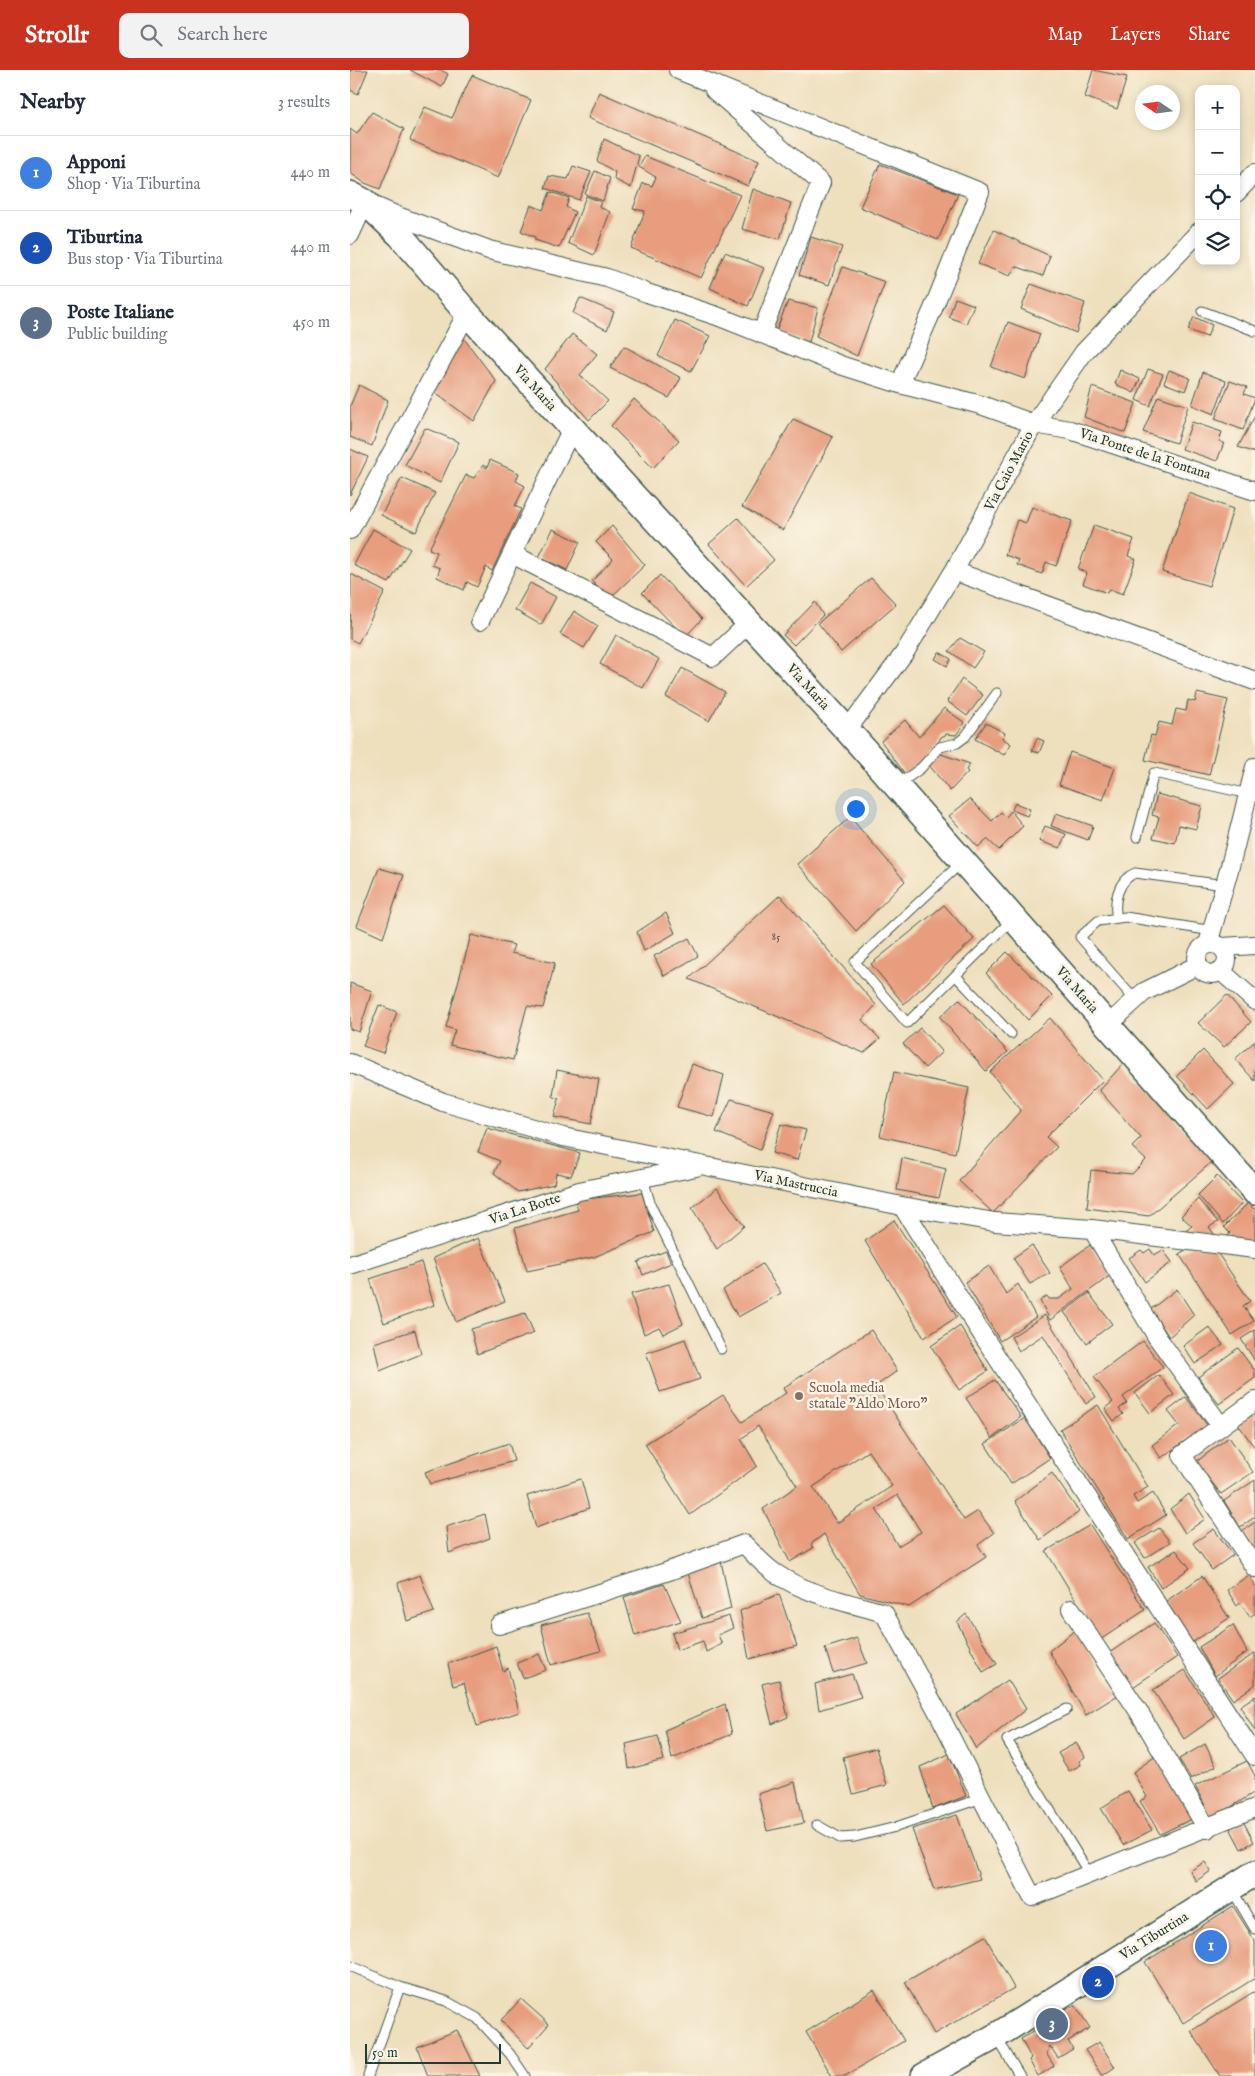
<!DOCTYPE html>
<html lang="en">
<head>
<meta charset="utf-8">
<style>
	:root { --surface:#fff; --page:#f2f2f3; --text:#1f2937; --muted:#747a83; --line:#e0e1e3; --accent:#c8321e }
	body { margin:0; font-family:"IM FELL English",serif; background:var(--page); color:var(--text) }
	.controls { position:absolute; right:15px; top:15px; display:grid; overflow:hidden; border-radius:10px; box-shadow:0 2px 8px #0003 }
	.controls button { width:45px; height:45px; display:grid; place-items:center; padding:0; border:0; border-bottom:1px solid var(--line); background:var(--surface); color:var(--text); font:25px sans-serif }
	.compass { position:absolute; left:785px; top:15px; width:45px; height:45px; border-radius:50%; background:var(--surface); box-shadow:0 2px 8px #0003; rotate:283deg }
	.scale { position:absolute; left:15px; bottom:12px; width:136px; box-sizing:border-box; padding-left:5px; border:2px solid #1f3d34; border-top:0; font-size:14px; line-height:18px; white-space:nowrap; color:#1f3d34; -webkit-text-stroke:4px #fcf5e5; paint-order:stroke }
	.you { position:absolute; left:505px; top:738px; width:18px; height:18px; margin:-12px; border:4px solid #fff; border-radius:50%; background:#1a73e8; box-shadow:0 0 0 8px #1a73e833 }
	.badge { display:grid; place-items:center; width:32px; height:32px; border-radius:50%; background:var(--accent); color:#fff; font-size:16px; font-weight:700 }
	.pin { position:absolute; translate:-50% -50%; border:2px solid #fff; box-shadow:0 1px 5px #0006 }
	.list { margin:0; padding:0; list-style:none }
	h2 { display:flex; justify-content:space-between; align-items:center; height:65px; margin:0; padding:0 20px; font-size:21px }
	h2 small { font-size:16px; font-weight:400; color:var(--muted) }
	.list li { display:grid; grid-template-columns:32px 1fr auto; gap:15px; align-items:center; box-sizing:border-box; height:75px; padding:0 20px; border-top:1px solid var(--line) }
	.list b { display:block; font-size:19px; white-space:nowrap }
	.list p { margin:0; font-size:16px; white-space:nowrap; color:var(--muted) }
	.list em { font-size:16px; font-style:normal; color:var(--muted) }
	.icon { flex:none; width:28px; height:28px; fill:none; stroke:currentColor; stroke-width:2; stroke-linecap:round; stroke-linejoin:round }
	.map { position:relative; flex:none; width:905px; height:2006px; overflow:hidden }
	header { display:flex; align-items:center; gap:30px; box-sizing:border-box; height:70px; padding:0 25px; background:var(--accent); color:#fff }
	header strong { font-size:24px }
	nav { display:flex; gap:28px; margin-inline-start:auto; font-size:18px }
	.search { width:350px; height:45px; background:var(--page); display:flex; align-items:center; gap:12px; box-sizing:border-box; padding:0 18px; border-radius:10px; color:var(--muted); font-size:19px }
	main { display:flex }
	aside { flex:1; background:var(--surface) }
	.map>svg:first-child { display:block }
	.building { fill:#e79d7e; fill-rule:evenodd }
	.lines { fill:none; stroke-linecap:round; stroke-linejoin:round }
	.lane-casing { stroke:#3e5549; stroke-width:11 }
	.street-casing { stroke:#3e5549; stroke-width:20 }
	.secondary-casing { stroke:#3e5549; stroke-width:28 }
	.lane { stroke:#fff; stroke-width:9 }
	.street { stroke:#fff; stroke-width:18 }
	.secondary { stroke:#fff; stroke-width:25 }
	.education-dot { fill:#8d6e63; stroke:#fcf5e5; stroke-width:2 }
	.labels { text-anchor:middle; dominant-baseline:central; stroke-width:5; stroke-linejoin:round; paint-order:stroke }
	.number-label { font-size:11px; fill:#515546 }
	.street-label { font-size:14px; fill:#1f3d34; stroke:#fcf5e5 }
	.education-label { font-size:14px; fill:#785e54; stroke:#fcf5e5; text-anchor:start }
</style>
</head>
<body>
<header>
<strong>Strollr</strong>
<div class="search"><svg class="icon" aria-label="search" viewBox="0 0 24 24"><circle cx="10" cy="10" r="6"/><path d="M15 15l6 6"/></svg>Search here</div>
<nav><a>Map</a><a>Layers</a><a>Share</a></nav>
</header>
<main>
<aside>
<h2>Nearby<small>3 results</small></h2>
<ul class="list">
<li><span class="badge" style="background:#3f7fe0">1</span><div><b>Apponi</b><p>Shop · Via Tiburtina</p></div><em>440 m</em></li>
<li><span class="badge" style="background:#1a4fb4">2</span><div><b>Tiburtina</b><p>Bus stop · Via Tiburtina</p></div><em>440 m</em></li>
<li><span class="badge" style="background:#5c6f8a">3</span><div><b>Poste Italiane</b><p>Public building</p></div><em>450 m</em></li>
</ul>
</aside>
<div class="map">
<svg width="905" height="2006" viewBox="0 0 905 2006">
	<rect width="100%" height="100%" fill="#fcf5e5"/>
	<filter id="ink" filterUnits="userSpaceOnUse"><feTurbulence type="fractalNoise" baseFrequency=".02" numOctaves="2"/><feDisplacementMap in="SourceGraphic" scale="10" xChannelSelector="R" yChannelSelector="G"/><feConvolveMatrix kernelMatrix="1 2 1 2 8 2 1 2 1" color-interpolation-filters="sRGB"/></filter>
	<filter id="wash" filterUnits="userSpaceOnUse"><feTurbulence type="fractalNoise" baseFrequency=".0096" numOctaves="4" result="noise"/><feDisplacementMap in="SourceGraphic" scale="20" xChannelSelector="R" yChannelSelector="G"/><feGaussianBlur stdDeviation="1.12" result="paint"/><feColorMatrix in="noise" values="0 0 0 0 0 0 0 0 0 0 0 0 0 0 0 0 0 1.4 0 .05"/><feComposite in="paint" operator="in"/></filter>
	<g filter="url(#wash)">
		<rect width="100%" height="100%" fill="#eedfbd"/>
		<g id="blocks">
			<path class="building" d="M0,0h18l-10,24 -8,-4z
				M60,0h31l7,4 -6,13z
				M743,0l34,7 -10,32 -32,-12z
				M122,5l59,25 -33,78 -88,-38 15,-33 27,11z
				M249,22l160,69 -11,25 -160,-68z
				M22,42l32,17 -24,60 -15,-6 -15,-10v-44l7,5z
				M254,69l35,17 -8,32 -17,-9 1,-7 -18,-11z
				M295,86l95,39 -39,83 -70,-30 14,-37 -12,-2 10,-26 9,3 4,-9 -17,-10z
				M530,94l78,30 -20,46 -78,-33z
				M223,96l18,6 -12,28 -34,-12 4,-12 19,3z
				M245,101l15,7 -7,23 -18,-7z
				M403,119l38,14 -11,36 -38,-10z
				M200,122l19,6 -3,9 9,5 -16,36 -24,-8v-3l-14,-6 10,-26 12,5z
				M236,126l15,6 -2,5 11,5 -16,43 -26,-12z
				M644,160l56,26 -7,20 -28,-10 -5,10 -32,-12z
				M461,167l31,10 -13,38 -30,-10z
				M375,182l39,16 -16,38 -38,-18z
				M493,197l42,15 -28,74 -41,-20z
				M681,214l54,19 -9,30 -55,-24z
				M230,228l34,14 -7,18 -34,-17z
				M605,228l19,7 -8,19 -17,-7z
				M438,231l30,7 -9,34 -33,-11z
				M844,247l18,8 -5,12 -19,-7z
				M325,250l35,16 -19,35 -33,-15z
				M658,252l32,12 -15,45 -34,-12z
				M222,264l25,20 -17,21 28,26 -19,19 -44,-51z
				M112,266l34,45 -22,40 -43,-31z
				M274,276l57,32 -12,20 -59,-30z
				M798,299l15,5 -13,32 -14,-6z
				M770,300l20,9 -6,14 -19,-9z
				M819,300l21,8 -5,13 -21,-8z
				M853,302l23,9 -12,33 -22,-9z
				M880,311l17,6 -3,7 11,4 -12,32 -28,-11z
				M9,315l29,15 -16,46 -22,-9v-31z
				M742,317l44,16 -11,30 -41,-16z
				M808,326l30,10 -12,37 -33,-11z
				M284,329l45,41 -26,28 -42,-42z
				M905,346v37l-17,-6z
				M443,349l40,18 -50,93 -41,-23z
				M842,352l30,10 -3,9 5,2 -7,18 -35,-12z
				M75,358l34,14 -19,41 -35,-18z
				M0,379l18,8 -18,38z
				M140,390l29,13 -3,8 9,5 -10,20 6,3 -29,62 -6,-4 -9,20 -10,-5 -3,8 -27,-13 3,-9 -8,-3 5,-13 -8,-3 37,-74 8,3 9,-13 4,3z
				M52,408l33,15 -19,39 -35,-17z
				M839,423l44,16 -24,77 -47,-14z
				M682,437l40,14 -16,45 -10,-4 -4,12 -25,-9 2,-5 -14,-5 12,-35 9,3z
				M388,448l36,42 -28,26 -37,-42z
				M744,455l40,14 -6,17 8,3 -13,35 -14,-5 -2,4 -24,-9 4,-11 -9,-4z
				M262,456l33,39 -37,35 -16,-19 21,-22 -17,-17z
				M23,459l37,20 -21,34 -35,-18z
				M203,459l27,13 -13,28 -28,-13z
				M1,504l34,18 -27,51 -8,-4z
				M310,505l42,44 -17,18 -43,-44z
				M521,508l25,26 -55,48 -23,-29z
				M180,513l26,14 -15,28 -26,-15z
				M465,532l8,13 -29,30 -11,-10z
				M224,541l24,15 -14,22 -24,-14z
				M266,565l43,24 -16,29 -43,-24z
				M610,568l24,14 -11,16 -24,-17z
				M589,582l12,7 -4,7 -12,-7z
				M332,598l43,24 -16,29 -43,-24z
				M612,609l21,16 -16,21 -20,-15z
				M847,623l31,7 -19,75 -64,-15 6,-25 4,1 4,-14 13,3 4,-16 10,2 2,-11 7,2z
				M594,638l21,15 -9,12 -9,-1 -6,3 -5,10 -11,12 -20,15 -24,-33 24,-21 14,17z
				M636,653l19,10 -3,5 9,6 -7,11 -29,-16z
				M687,668l7,3 -5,12 -7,-2z
				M720,682l45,16 -12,32 -44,-15z
				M588,683l32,11 -4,6 2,2 -18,19 -22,-27z
				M807,724l45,12 -6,23 -17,-4 -4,18 -22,-5 6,-21 -7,-2z
				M620,729l22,22 9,-9 5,5 5,-6 12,15 -24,24 -12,-11 -9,8 -29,-31z
				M665,733l15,6 -3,7 -15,-6z
				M706,743l37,13 -5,14 -37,-14z
				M500,747l55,64 -49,50 -59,-67z
				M695,756l21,8 -6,14 -21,-7z
				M29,798l25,7 -21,63 -26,-12z
				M430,825l96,110 -14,15 18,19 -16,14 -175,-74z
				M594,835l30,34 -70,65 -33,-40z
				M316,843l9,20 -31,18 -7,-19z
				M121,865l43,10 -3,8 44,10 -12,45 -16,-2 -14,54 -63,-15 5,-15 -9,-3z
				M339,868l9,18 -34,20 -10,-20z
				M657,882l45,44 -24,24 -42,-47z
				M0,913l22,8 -13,41 -9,-3z
				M877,925l24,27 -27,25 -26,-24z
				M609,929l49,53 -22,19 -46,-54z
				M29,935l18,7 -14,41 -20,-7z
				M700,948l53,62 -57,57 11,10 -64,66 -34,-32 62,-71 -31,-38z
				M570,958l22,24 -17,16 -22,-24z
				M905,971v40l-20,-22z
				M853,980l31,34 -26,25 -31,-33z
				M774,993l89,98 -64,55 -62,-8 4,-38 41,4 14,-14 -14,-13 9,-9 -42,-48z
				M342,994l32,11 -10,42 -37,-10z
				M207,1000l42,9 -8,45 -37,-7 5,-18 -6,-3z
				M544,1002l75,16 -14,65 -75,-17z
				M381,1029l43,12 -14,39 -44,-18z
				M431,1054l25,6 -9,30 -25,-7z
				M137,1058l93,25 -9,23 -15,-3 -2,11 -36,8 -24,-19 6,-12 -22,-9z
				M552,1088l44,11 -7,29 -42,-8z
				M867,1106l25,27 -19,21 -25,-29z
				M367,1118l27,38 -27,23 -25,-41z
				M292,1123l12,39 -60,25 -67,14 -12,-43 63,-18 -3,-10z
				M848,1129l20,23 -9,5 8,11 -34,-5 9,-7 -11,-10z
				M898,1133l7,7v33l-30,-4 5,-6 -6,-6z
				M544,1150l63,97 -33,21 -59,-97z
				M128,1168l27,63 -49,21 -23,-64z
				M682,1175l18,28 -20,11 -17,-26z
				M740,1175l21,30 -61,45 -10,-19 7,-5 2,3h10l14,-10 -13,-22z
				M842,1176l22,2 36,53 -7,5 11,15 -22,14 -53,-81z
				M800,1179l4,6 9,-5 9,12 -27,20 -16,-24 12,-8 3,3z
				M316,1181l5,12 -28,12 -5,-13z
				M71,1192l13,43 -50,18 -14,-44z
				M412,1194l19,29 -43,24 -15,-27z
				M639,1196l17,28 12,-10 18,33 -36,24 -35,-59z
				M319,1214l14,40 -20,10 -4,-7 -15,7 -13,-40z
				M827,1219l17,26 -25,22 -18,-28z
				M739,1223l23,31 -25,19 -23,-31z
				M175,1243l9,20 -57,21 -6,-25z
				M695,1245l51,82 -10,7 -43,-69 -24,16 -8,-14z
				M610,1256l28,45 -29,19 -28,-44z
				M859,1257l14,18 -28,19 -12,-18z
				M65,1260l6,24 -41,17 -6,-28z
				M521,1260l26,41 -21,15 88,134 14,-9 16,22 -16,12 8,12 -77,50 -49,-13 -36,-60 -13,10 2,4 -23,14 -27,-53 34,-23 -39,-60 -17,13 16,27 -67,49 -45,-71 78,-49 19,27 44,-29 -3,-5zM518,1381l24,35 -55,37 -24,-36zM548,1425l23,37 -23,14 -22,-37z
				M905,1260v31l-14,-22z
				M335,1269l15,40 -40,13 -14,-39z
				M793,1271l20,26 -40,30 4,6 -8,6 4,5 -9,7 -9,-13 8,-6 -19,-25z
				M888,1278l17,23v7l-36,26 -21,-27z
				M809,1305l15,20 -24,18 -15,-20z
				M645,1310l26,37 -29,21 -26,-40z
				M836,1327l21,28 -46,33 -9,-13 27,-20 -11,-14z
				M748,1335l50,82 -15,9 4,7 16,-10 13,22 -38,24 -68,-110z
				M905,1336v42l-20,-28z
				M675,1348l25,40 -39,26 -26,-40z
				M879,1367l24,35 -32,22 -25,-32z
				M159,1373l5,18 -84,23 -5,-12z
				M702,1403l27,39 -39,28 -25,-39z
				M231,1409l8,29 -53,20 -9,-32z
				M905,1410v37l-15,10 -16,-26z
				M839,1424l16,25 -20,14 -15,-24z
				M135,1444l5,24 -41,15 -3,-26z
				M905,1452v31l-13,-22z
				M740,1455l55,85 -45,30 -54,-89z
				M809,1458l11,14 -25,16 -10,-15z
				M864,1459l19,26 -21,15 -19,-27z
				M826,1480l14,18 -29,20 -13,-21z
				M371,1491l10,48 -29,9 -15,-48z
				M70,1505l14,37 -27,9 -9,-38z
				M899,1505l6,10v28l-5,4 -10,-14 -3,3 -10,-16z
				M852,1506l27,42 -39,26 -25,-42z
				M314,1514l17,37 -46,15 -11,-39z
				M429,1524l18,52 -48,13 -9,-48z
				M237,1543l14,38 -50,14 -10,-40z
				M616,1544l31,50 -14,8 -26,-50z
				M379,1546l4,12 -15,7 4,9 -16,8 -3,-11 -26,9 -5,-17z
				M804,1553l23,34 -44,30 -24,-34z
				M883,1555l14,27 -32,24 -16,-29z
				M725,1560l43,65 -32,20 -37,-64z
				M507,1568l10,25 -34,10 -8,-25z
				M146,1576l7,25 5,-3 11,44 -42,14 -13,-43 -11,3 -5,-22z
				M905,1583v32l-22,15 -15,-22z
				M189,1584l7,16 -23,8 -6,-15z
				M835,1600l30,47 -31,22 -31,-49z
				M502,1604l9,23 -42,13 -4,-26z
				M429,1610l9,37 -16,7 -10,-40z
				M658,1610l18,29 -50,40 -20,-35z
				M905,1626v35l-15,-25z
				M375,1634l7,30 -60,25 -7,-29z
				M308,1666l6,24 -35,9 -3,-25z
				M726,1673l9,14 -6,4 2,4 -12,6 -11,-18z
				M855,1674l11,22 -25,13 -12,-20z
				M526,1678l11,37 -34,9 -10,-37z
				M599,1684l17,42 -33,13 -13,-42z
				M806,1686l38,62 -34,16 -20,-33 7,-4 -14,-25z
				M897,1691l8,15v16l-43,27 -17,-33z
				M445,1712l9,41 -37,8 -9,-37z
				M778,1721l24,39 -29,15 -22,-37z
				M607,1745l23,64 -46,11 -22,-61z
				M893,1751l11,21 -13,7 -11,-21z
				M855,1792l6,9 -15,10 -6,-10z
				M883,1836l22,35v37l-72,45 -38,-61z
				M635,1866l29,52 -80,46 -29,-52z
				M524,1920l30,51 -59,35h-13l-26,-44z
				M905,1921v85h-35l-29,-45z
				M171,1929l28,25 -21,24 -27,-28z
				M725,1935l15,23 -22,13 5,8 -15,9 -8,-12 -2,1 1,2 -3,4 8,13 -16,10 -9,-16 2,-2 -10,-19 25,-16 -2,-4z
				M107,1960l23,46h-52l-11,-29z
				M749,1972l16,25 -13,9 -17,-26z"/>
		</g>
	</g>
	<g filter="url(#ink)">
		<use href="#blocks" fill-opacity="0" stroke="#3e5549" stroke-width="1"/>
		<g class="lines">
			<g class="lane-casing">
				<path id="lane" d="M852,241l53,20
					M549,714l22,-16 19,-21 17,-4 8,-6 32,-44
					M787,767l17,-64 95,21
					M611,793l-106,99 52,61 105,-103
					M767,848c-4,-16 1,-38 18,-45l90,12
					M606,906l55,58
					M785,930l-55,-63 18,-16 27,-4 88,14
					M293,1108l8,28 70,143
					M717,1639l-60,31 83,135
					M467,1755l23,13 15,-1 41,-10 86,-29
					M882,1820l23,39
					M0,1896l50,21 46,14 31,17 33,36 15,22
					M647,1968l23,38
					M18,2006l32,-89"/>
			</g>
			<g class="street-casing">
				<path id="street" d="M328,0l302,122 -47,117 -33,75
					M364,20l107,93 -60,151
					M886,123l19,-20
					M0,165l15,-33 35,15 89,33 118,28 40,15 70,23 126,50 57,18 81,21 53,19 36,6 185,61
					M0,460l117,-217
					M162,484l201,103 36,-34
					M604,501l301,110
					M130,551l92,-193
					M497,660l58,-78 49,-81 80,-147 50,-72 115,-120
					M847 889a15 15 0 1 1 30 0a15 15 0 1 1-30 0Z
					M858,874l21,-74 26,-103
					M872,877l33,-2
					M872,902l33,29
					M758,955l36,-33 54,-27
					M0,993l93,39 120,35 339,69 93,16 97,7 163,20
					M552,1136l76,122 277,428
					M742,1159l65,108 63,88
					M0,1195l229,-74 117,-24
					M905,1331l-73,54 73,113
					M721,1539l68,103 68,117
					M149,1555l167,-53 78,-28c10,10 19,21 31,29 32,22 72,29 109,40l56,103 92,181 223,-89"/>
			</g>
			<g class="secondary-casing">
				<path id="secondary" d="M0,124l15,8 35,33 67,78 380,417 408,462
					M574,2006l72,-40 259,-163"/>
			</g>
			<use href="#lane" class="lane"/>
			<use href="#street" class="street"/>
			<use href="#secondary" class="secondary"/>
		</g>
	</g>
	<circle class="education-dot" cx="449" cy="1326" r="5"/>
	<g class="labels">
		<g class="number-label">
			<text x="426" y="867">85</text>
		</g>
		<g class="street-label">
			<text transform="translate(185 318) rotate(48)">Via Maria</text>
			<text transform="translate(795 384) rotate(18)">Via Ponte de la Fontana</text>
			<text transform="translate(659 401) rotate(-62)">Via Caio Mario</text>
			<text transform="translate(458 617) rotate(48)">Via Maria</text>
			<text transform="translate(727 920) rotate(49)">Via Maria</text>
			<text transform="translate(446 1114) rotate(12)">Via Mastruccia</text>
			<text transform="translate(175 1139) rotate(-18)">Via La Botte</text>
			<text transform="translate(804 1866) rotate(-32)">Via Tiburtina</text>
		</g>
		<g class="education-label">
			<text x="459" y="1318">Scuola media<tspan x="459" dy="16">statale "Aldo Moro"</tspan></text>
		</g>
	</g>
</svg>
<div class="controls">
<button>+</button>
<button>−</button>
<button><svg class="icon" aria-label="locate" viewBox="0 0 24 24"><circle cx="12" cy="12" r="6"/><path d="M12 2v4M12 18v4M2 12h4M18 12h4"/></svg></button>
<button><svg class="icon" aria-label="layers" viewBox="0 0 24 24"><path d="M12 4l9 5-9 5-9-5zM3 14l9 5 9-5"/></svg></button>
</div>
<svg class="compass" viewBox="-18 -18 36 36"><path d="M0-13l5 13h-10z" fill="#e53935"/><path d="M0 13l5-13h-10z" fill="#747a83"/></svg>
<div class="scale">50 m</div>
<div class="you"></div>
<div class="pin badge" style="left:861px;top:1876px;background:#3f7fe0">1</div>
<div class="pin badge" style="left:748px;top:1912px;background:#1a4fb4">2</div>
<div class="pin badge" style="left:702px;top:1954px;background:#5c6f8a">3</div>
</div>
</main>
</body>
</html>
